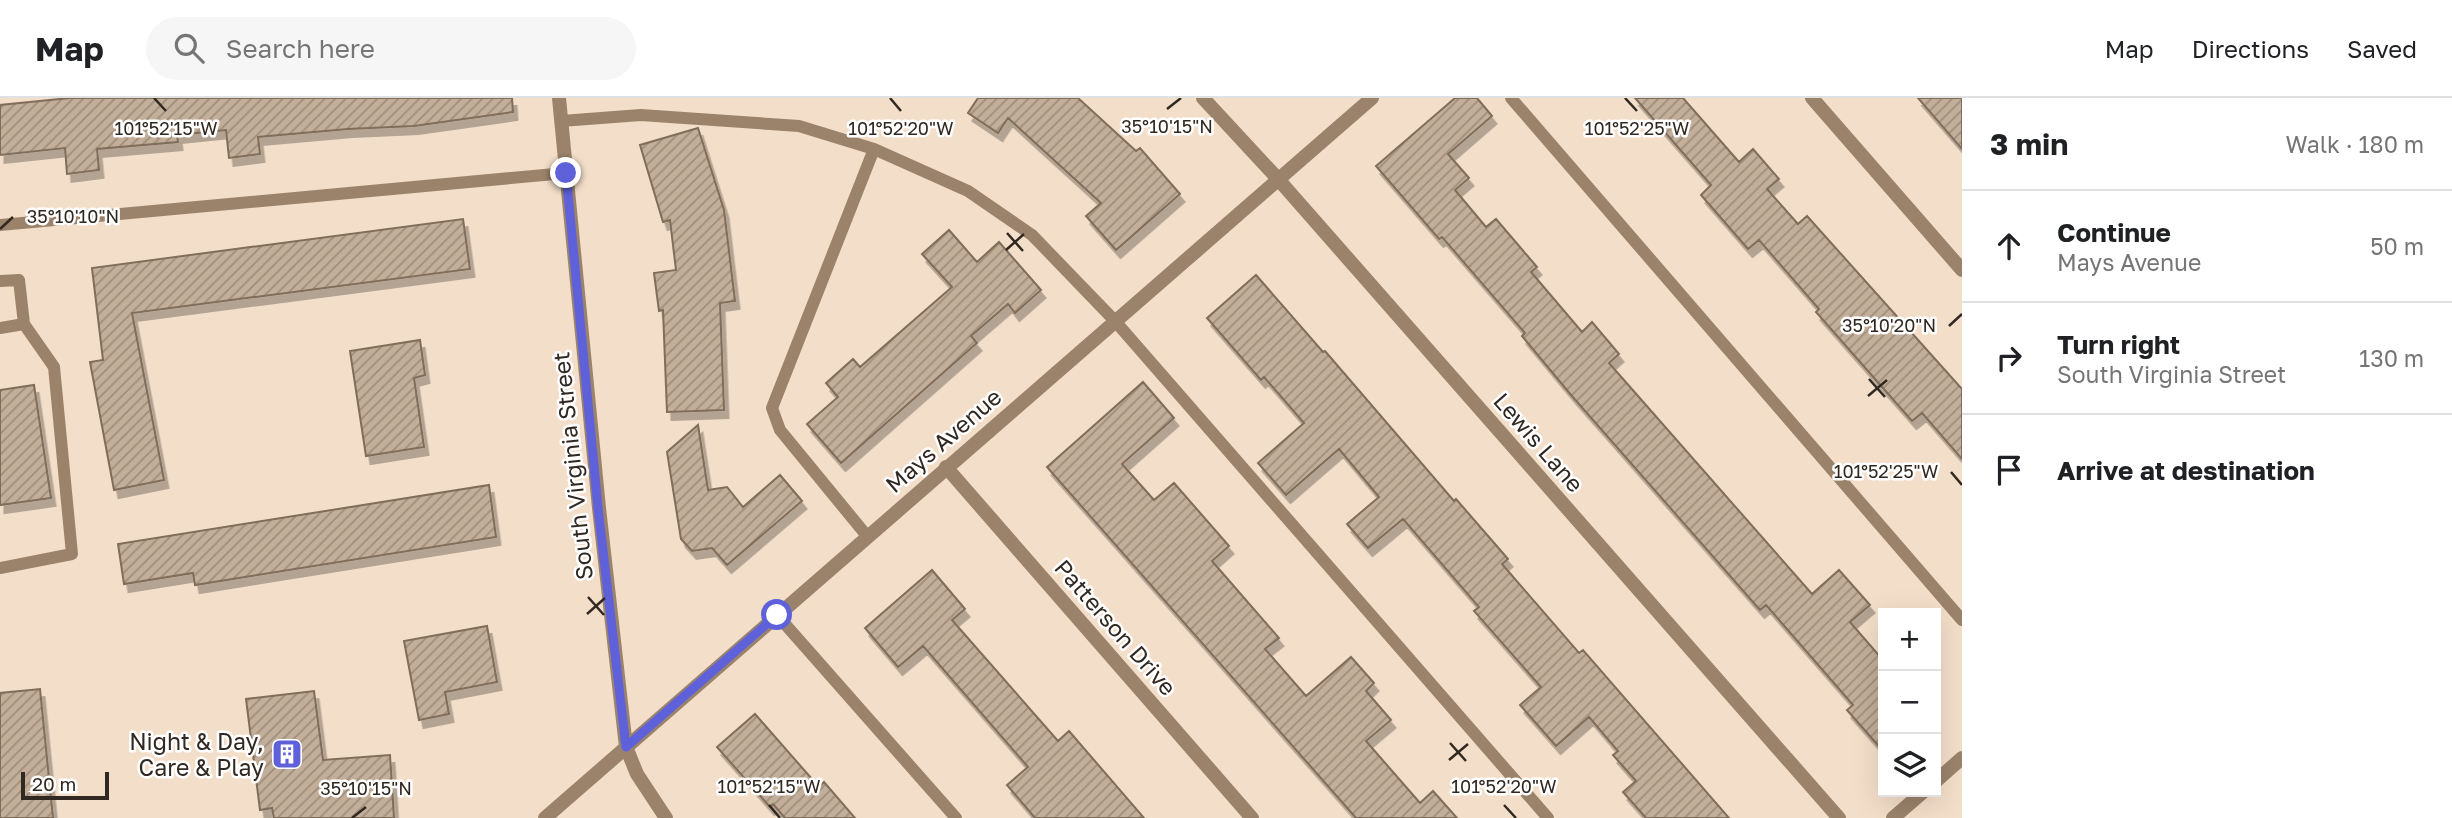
<!DOCTYPE html>
<html lang="en">
<head>
<meta charset="utf-8">
<style>
	:root { --surface:#fff; --page:#f6f6f6; --text:#202124; --muted:#757577; --line:#e0e0e0 }
	body { margin:0; font-family:"Golos Text",sans-serif; background:var(--page); color:var(--text) }
	.controls { position:absolute; right:21px; bottom:21px; display:grid; overflow:hidden; border-radius:0px; box-shadow:0 7px 28px #0002 }
	.controls button { width:63px; height:63px; display:grid; place-items:center; padding:0; border:0; border-bottom:2px solid var(--line); background:var(--surface); color:var(--text); font:35px sans-serif }
	.scale { position:absolute; left:21px; bottom:18px; width:88px; box-sizing:border-box; padding-left:7px; border:4px solid #312921; border-top:0; font-size:19px; line-height:24px; white-space:nowrap; color:#312921; -webkit-text-stroke:5px #fff; paint-order:stroke }
	.stop { position:absolute; width:21px; height:21px; margin:-16px; border:5px solid #5e61da; border-radius:50%; background:#fff }
	.stop.end { background:#5e61da; border-color:#fff; box-shadow:0 2px 7px #0008 }
	.list { margin:0; padding:0; list-style:none }
	h2 { display:flex; justify-content:space-between; align-items:center; height:91px; margin:0; padding:0 28px; font-size:30px }
	h2 small { font-size:23px; font-weight:400; color:var(--muted) }
	.list li { display:grid; grid-template-columns:46px 1fr auto; gap:21px; align-items:center; box-sizing:border-box; height:112px; padding:0 28px; border-top:2px solid var(--line) }
	.list b { display:block; font-size:26px; white-space:nowrap }
	.list p { margin:0; font-size:23px; white-space:nowrap; color:var(--muted) }
	.list em { font-size:23px; font-style:normal; color:var(--muted) }
	.icon { flex:none; width:38px; height:38px; fill:none; stroke:currentColor; stroke-width:2; stroke-linecap:round; stroke-linejoin:round }
	.map { position:relative; flex:none; width:1962px; height:720px; overflow:hidden }
	header { display:flex; align-items:center; gap:42px; box-sizing:border-box; height:98px; padding:0 35px; background:var(--surface); border-bottom:2px solid var(--line) }
	header strong { font-size:33px }
	nav { display:flex; gap:38px; margin-inline-start:auto; font-size:24px }
	.search { width:490px; height:63px; background:var(--page); display:flex; align-items:center; gap:18px; box-sizing:border-box; padding:0 24px; border-radius:38px; color:var(--muted); font-size:26px }
	main { display:flex }
	aside { flex:1; background:var(--surface) }
	.map>svg:first-child { display:block }
	.building { fill:url(#building-hatch); stroke:#806d5a; stroke-width:2; filter:url(#shadow) }
	.lines { fill:none; stroke-linecap:round; stroke-linejoin:round }
	.service { stroke:#9b836b; stroke-width:12 }
	.minor { stroke:#9b836b; stroke-width:14 }
	.tertiary { stroke:#9b836b; stroke-width:14 }
	.route { stroke:#5e61da; stroke-width:9 }
	.ticks { fill:none; stroke:#312921; stroke-width:2.5 }
	.labels { text-anchor:middle; dominant-baseline:central; stroke-width:5; stroke-linejoin:round; paint-order:stroke }
	.street-label { font-size:23px; fill:#312921; stroke:#fff }
	.poi-label { font-size:23px; fill:#312921; stroke:#fff; text-anchor:end }
	.ticks-label { font-size:18px; text-anchor:middle; fill:#312921; stroke:#fff; stroke-width:5; stroke-linejoin:round; paint-order:stroke }
</style>
</head>
<body>
<header>
<strong>Map</strong>
<div class="search"><svg class="icon" aria-label="search" viewBox="0 0 24 24"><circle cx="10" cy="10" r="6"/><path d="M15 15l6 6"/></svg>Search here</div>
<nav><a>Map</a><a>Directions</a><a>Saved</a></nav>
</header>
<main>
<div class="map">
<svg width="1962" height="720" viewBox="0 0 1962 720">
	<defs>
		<pattern id="building-hatch" width="6" height="6" patternUnits="userSpaceOnUse" patternTransform="scale(1.75)"><rect width="6" height="6" fill="#c2ae99"/><path d="M-1 1l2-2M0 6l6-6M5 7l2-2" fill="none" stroke="#9e8e7c"/></pattern>
		<filter id="shadow"><feDropShadow dx="4.5" dy="8" stdDeviation="0" flood-color="#0004"/></filter>
	</defs>
	<rect width="100%" height="100%" fill="#f3dec9"/>
	<path class="building" d="M70,0h442l1,14 -99,14 -66,3 -90,8 2,17 -31,4 -3,-28 -49,5 1,7 -81,7 2,21 -32,4 -2,-26 -65,7v-50z
		M978,0h100l58,53 4,-3 40,46 -64,56 -30,-34 15,-13 -93,-85 -10,15 -30,-20z
		M1455,0h22l15,18 -44,38 21,24 -14,12 31,37 10,-8 41,48 -6,5 51,60 10,-10 27,32 -10,9 203,231 27,-24 31,35 -20,17 33,38v91l-36,-41 6,-5 -87,-100 -6,5 -189,-215 -49,-59 3,-3 -83,-96 -3,2 -63,-73z
		M1635,0h48l56,64 14,-13 26,30 -12,10 31,35 9,-8 155,173v70l-40,-46 -10,8 -96,-109 3,-3 -60,-69 -11,9 -47,-54 10,-10z
		M1918,0h44v51z
		M698,30l26,82 11,91 -15,2 4,107 -57,2 -4,-102 -4,1 -5,-38 22,-3 -6,-50 -7,2 -23,-77z
		M463,121l7,50 -338,44 32,167 -50,10 -24,-128 13,-2 -11,-92z
		M949,132l28,32 22,-20 42,48 -26,23 -7,-9 -37,32 6,7 -136,120 -34,-39 31,-27 -12,-14 27,-24 7,8 92,-80 -30,-33z
		M1256,177l67,77 2,-1 129,150 2,-2 52,60 -6,5 77,89 4,-3 146,168h-83l-23,-26 13,-11 -23,-26 5,-4 -29,-34 -33,29 -36,-41 21,-18 -67,-76 5,-4 -76,-88 -35,29 -21,-24 32,-27 -40,-48 -53,46 -28,-32 46,-40 -40,-46 -3,3 -54,-62z
		M420,242l5,35 -11,3 10,69 -58,9 -16,-105z
		M1143,284l31,36 -52,46 32,36 20,-17 55,63 -17,15 67,77 -14,11 41,47 45,-39 23,26 -8,8 25,29 -25,21 54,62 13,-12 24,27h-101l-309,-351z
		M34,287l17,113 -51,7v-115z
		M698,327l10,65 19,-3 16,20 37,-32 22,26 -75,64 -15,-17 -20,3 -11,-12 -14,-87z
		M489,387l7,52 -301,48 -2,-12 -69,11 -6,-40z
		M932,472l33,39 -13,11 106,121 11,-10 75,87h-109l-28,-33 21,-18 -105,-121 -25,21 -33,-39z
		M487,528l10,56 -52,10 4,22 -30,6 -15,-79z
		M40,591l13,129h-53v-125z
		M314,593l9,69 67,-5 4,63h-120l-2,-10 -12,2 -14,-111z
		M755,616l64,73 5,-5 31,36h-70l-12,-14 -3,3 -53,-60z"/>
	<g class="lines">
		<path class="service" d="M1511,0l451,522
			M561,23l80,-6 158,11 75,23 94,42 64,44 83,86 433,497
			M0,127l566,-52
			M0,183l19,-1 5,44
			M0,230l24,-4 30,43 18,187 -72,14
			M867,438l-87,-106 -8,-22 102,-259
			M777,517l179,203"/>
		<path class="minor" d="M1203,0l75,81 561,639
			M1812,0l150,172
			M946,369l306,351
			M1936,683l26,-23
			M1893,720l30,-26"/>
		<path class="tertiary" d="M559,0l40,410 27,239 11,27 29,44
			M545,720l827,-720"/>
	</g>
	<g class="lines">
		<path class="route" d="M566,75l32,335 28,239 151,-132"/>
	</g>
	<path class="ticks" d="M154,0l12,13M890,0l11,13M1625,0l12,13M1167,11l14,-11M0,131l13,-12M1007,135l16,18M1006,152l18,-16M1949,228l13,-12M1869,281l16,18M1868,298l19,-16M1951,374l11,13M588,499l16,18M587,516l18,-16M1450,645l16,18M1449,662l19,-16M769,707l11,13M1504,707l12,13M352,720l14,-11"/>
	<defs>
		<g id="building-square" transform="scale(1.575)"><rect x="-9" y="-9" width="18" height="18" rx="4" fill="#5e61da" stroke="#fff"/><path d="M-4-6H4V6H1V3H-1V6H-4ZM-2.5-4.3h1.7v1.8h-1.7ZM.8-4.3h1.7v1.8H.8ZM-2.5-1h1.7V.8h-1.7ZM.8-1h1.7V.8H.8Z" fill="#fff"/></g>
	</defs>
	<g fill-rule="evenodd">
		<use href="#building-square" x="287" y="656"/>
	</g>
	<g class="labels">
		<g class="street-label">
			<text transform="translate(943 342) rotate(-41)">Mays Avenue</text>
			<text transform="translate(1539 344) rotate(49)">Lewis Lane</text>
			<text transform="translate(572 368) rotate(-96)">South Virginia Street</text>
			<text transform="translate(1116 529) rotate(49)">Patterson Drive</text>
		</g>
		<g class="poi-label">
			<text x="264" y="643">Night &amp; Day,<tspan x="264" dy="26">Care &amp; Play</tspan></text>
		</g>
	</g>
	<g class="ticks-label">
		<text x="1167" y="35">35°10'15"N</text>
		<text x="1637" y="37">101°52'25"W</text>
		<text x="166" y="37">101°52'15"W</text>
		<text x="901" y="37">101°52'20"W</text>
		<text x="73" y="125">35°10'10"N</text>
		<text x="1889" y="234">35°10'20"N</text>
		<text x="1886" y="380">101°52'25"W</text>
		<text x="769" y="695">101°52'15"W</text>
		<text x="1504" y="695">101°52'20"W</text>
		<text x="366" y="697">35°10'15"N</text>
	</g>
</svg>
<div class="controls">
<button>+</button>
<button>−</button>
<button><svg class="icon" aria-label="layers" viewBox="0 0 24 24"><path d="M12 4l9 5-9 5-9-5zM3 14l9 5 9-5"/></svg></button>
</div>
<div class="scale">20 m</div>
<div class="stop" style="left:777px;top:517px"></div>
<div class="stop end" style="left:566px;top:75px"></div>
</div>
<aside>
<h2>3 min<small>Walk · 180 m</small></h2>
<ul class="list">
<li><svg class="icon" aria-label="ahead" viewBox="0 0 24 24"><path d="M12 20V5M6 11l6-6 6 6"/></svg><div><b>Continue</b><p>Mays Avenue</p></div><em>50 m</em></li>
<li><svg class="icon" aria-label="right" viewBox="0 0 24 24"><path d="M7 20v-9h11M14 6l5 5-5 5"/></svg><div><b>Turn right</b><p>South Virginia Street</p></div><em>130 m</em></li>
<li><svg class="icon" aria-label="arrive" viewBox="0 0 24 24"><path d="M6 21V4h12l-3 4 3 4H6"/></svg><div><b>Arrive at destination</b></div></li>
</ul>
</aside>
</main>
</body>
</html>
